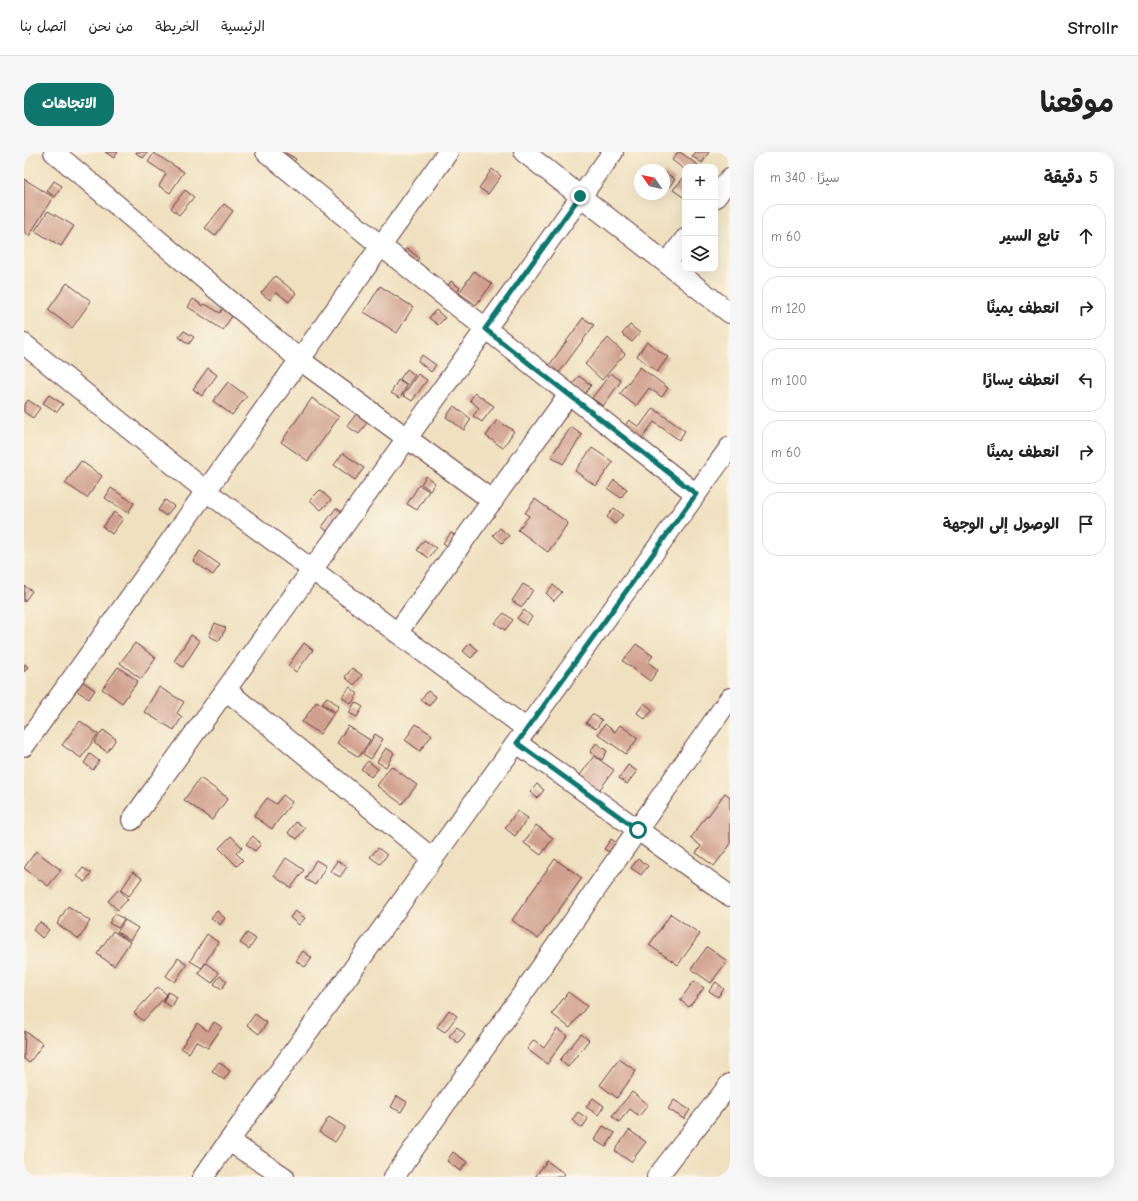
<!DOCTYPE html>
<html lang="ar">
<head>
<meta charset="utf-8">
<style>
	:root { --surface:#fff; --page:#f6f6f6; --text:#222; --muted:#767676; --line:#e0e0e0; --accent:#0f766e }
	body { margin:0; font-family:"Comic Neue","Playpen Sans Arabic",sans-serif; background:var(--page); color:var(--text); direction:rtl }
	.controls { position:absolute; right:12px; top:12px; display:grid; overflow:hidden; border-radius:8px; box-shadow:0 4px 16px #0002 }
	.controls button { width:36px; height:36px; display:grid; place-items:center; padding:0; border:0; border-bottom:1px solid var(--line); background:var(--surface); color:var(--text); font:20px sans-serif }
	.compass { position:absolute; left:610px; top:12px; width:36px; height:36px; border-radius:50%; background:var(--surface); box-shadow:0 4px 16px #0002; rotate:304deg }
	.stop { position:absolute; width:12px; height:12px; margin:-9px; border:3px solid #0f766e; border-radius:50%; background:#fff }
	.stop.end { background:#0f766e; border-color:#fff; box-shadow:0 1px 4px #0008 }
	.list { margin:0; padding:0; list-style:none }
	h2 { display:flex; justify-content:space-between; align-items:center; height:52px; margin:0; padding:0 16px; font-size:17px }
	h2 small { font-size:13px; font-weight:400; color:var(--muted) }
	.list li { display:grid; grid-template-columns:26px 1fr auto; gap:12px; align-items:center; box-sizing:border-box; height:64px; margin:0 8px 8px; padding:0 8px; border:1px solid var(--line); border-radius:16px }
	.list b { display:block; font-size:15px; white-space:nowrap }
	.list em { font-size:13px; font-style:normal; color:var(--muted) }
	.icon { flex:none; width:22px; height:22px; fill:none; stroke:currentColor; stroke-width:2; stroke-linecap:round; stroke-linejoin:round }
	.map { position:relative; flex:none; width:706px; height:1025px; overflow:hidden; direction:ltr; border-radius:16px }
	header { display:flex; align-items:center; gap:24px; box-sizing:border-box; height:56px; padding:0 20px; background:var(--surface); border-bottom:1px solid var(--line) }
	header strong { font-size:19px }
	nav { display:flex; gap:22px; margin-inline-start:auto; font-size:14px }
	.intro { display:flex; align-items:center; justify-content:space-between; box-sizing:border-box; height:96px; padding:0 24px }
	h1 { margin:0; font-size:28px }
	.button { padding:10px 18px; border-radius:16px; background:var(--accent); color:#fff; font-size:14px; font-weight:700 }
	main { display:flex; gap:24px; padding:0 24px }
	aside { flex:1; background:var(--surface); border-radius:16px; box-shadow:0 4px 16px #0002 }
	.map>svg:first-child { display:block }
	.building { fill:#d0a08e }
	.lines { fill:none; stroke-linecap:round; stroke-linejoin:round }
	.street-casing { stroke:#633c41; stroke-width:22 }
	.street { stroke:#fff; stroke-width:20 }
	.route { stroke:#0f766e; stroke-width:5 }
</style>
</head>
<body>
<header>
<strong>Strollr</strong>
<nav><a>الرئيسية</a><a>الخريطة</a><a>من نحن</a><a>اتصل بنا</a></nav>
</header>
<div class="intro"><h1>موقعنا</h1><a class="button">الاتجاهات</a></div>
<main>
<aside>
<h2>5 دقيقة<small>سيرًا · 340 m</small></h2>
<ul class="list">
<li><svg class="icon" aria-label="ahead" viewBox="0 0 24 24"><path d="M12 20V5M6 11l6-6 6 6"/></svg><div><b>تابع السير</b></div><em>60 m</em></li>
<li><svg class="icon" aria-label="right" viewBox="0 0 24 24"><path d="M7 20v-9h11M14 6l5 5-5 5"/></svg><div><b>انعطف يمينًا</b></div><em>120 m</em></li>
<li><svg class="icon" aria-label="left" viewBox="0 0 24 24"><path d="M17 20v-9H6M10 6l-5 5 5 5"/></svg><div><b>انعطف يسارًا</b></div><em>100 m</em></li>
<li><svg class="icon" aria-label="right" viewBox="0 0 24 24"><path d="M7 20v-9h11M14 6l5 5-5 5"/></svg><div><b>انعطف يمينًا</b></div><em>60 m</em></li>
<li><svg class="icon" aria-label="arrive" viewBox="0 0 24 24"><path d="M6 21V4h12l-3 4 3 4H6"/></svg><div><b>الوصول إلى الوجهة</b></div></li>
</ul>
</aside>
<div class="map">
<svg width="706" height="1025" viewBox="0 0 706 1025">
	<rect width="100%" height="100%" fill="#fcf5e5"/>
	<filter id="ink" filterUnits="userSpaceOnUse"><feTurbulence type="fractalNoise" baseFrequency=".025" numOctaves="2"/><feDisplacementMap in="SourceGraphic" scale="8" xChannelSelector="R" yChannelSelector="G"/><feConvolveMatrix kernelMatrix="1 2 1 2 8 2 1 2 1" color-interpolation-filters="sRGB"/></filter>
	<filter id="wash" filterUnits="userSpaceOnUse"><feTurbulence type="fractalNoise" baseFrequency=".012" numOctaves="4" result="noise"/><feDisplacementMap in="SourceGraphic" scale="16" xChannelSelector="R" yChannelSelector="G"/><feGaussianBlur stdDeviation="0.9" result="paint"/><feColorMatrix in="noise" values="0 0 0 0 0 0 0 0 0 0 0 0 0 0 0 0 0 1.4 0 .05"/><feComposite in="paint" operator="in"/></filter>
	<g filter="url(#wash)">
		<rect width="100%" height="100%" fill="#efe0bf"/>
		<g id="blocks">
			<path class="building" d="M81,0h13l-4,6z
				M112,0h12l-5,6 -7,-5z
				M654,0h2l18,13 -2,2h-11v3l-13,-10z
				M672,0h13l-7,11 -10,-7z
				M130,1l30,19 -14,21 -11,-7 7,-12 -18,-12z
				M262,1l10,6 -6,8 -9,-7z
				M468,17l9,7 -13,18 -9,-6z
				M640,20l11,7 -6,8 -5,-4z
				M661,24v19l-2,2 -10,-7z
				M0,27l29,18 -24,39 -5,-4z
				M30,29l8,5 -7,11 -8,-6z
				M161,38l9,7 -15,18 -8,-7z
				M200,52l9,7 -18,25 -10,-8z
				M24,59l26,15 -13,20 -26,-15z
				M383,96l12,10 -6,8 -12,-11z
				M450,119l18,13 -16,21 -17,-12z
				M251,124l21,17 -7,9 -13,-10 -6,8 -9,-7z
				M427,129l9,7 -11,16 -10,-7z
				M43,131l24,18 -19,27 -24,-18z
				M356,134l33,21 -16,26 -33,-21z
				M169,147l10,7 2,-2 15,9 4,-7 10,7 -11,17 -35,-23z
				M412,158l9,8 -7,7 -9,-7z
				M559,166l11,7 -41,56 -10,-7z
				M606,173l10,8 -8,9 -10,-8z
				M160,179l10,6 -5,7 -10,-7z
				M584,186l17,16 -23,26 -17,-16z
				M623,190l21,15 -11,15 -20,-16z
				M398,203l14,10 -5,7 -13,-11z
				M616,215l28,21 -6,9 -13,-9 -13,18 -16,-12z
				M184,216l9,7 -15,21 -9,-7z
				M383,217l8,6 -7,10 -8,-6z
				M587,221l10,8 -18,25 -11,-8z
				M394,222l9,6 -15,21 -9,-6z
				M555,224l12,9 -7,10 -12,-10z
				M374,228l9,6 -7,12 -9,-5z
				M204,230l19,14 -15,19 -19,-14z
				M451,241l19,13 -12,16 -9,-6 6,-8 -9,-8z
				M25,243l14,9 -6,8 -14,-9z
				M288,246l27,19 -31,44 -27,-19z
				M4,248l12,8 -7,10 -9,-6v-6z
				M430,254l17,13 -7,11 -18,-13z
				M629,256l32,23 -6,9 -25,-18 -18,24 -17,-12 10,-14 10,7z
				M336,257l11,8 -12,17 -12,-8z
				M473,268l17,11 -11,17 -17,-12z
				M547,275l11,8 -19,29 -12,-8z
				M568,296l21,14 -17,24 -21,-15z
				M319,301l21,15 -9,12 -21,-15z
				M57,309l21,15 -15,22 -22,-15z
				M402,324l9,7 -5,7 -9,-6z
				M590,328l13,9 -6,9 -13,-9z
				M395,333l10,6 -12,19 -10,-6z
				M87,336l23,15 -6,10 -23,-15z
				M296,338l11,10 -10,10 -11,-10z
				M511,347l33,24 -20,29 -30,-22 11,-14 -4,-3z
				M141,348l9,6 -8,10 -8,-6z
				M312,356l11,7 -15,20 -10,-8z
				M590,356l9,7 -8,9 -8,-7z
				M90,360l9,7 -11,15 -9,-7z
				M476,376l9,8 -7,7 -9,-8z
				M427,381l8,5 -7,11 -9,-6z
				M400,388l12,8 -7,10 -12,-8z
				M176,399l20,14 -7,10 -20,-14z
				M499,432l10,6 -11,17 -10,-6z
				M529,433l9,7 -8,9 -8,-8z
				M0,434l8,5 -8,11z
				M500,458l8,7 -6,8 -9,-7z
				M480,461l9,7 -8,10 -10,-7z
				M191,471l11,5 -7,13 -10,-5z
				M167,483l9,6 -17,26 -9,-6z
				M111,491l21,15 -15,21 -21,-16z
				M280,491l9,7 -17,22 -8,-6z
				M446,491l8,7 -7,8 -8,-7z
				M612,492l17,12 -5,6 10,8 -8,11 -27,-20z
				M0,512l4,3 -4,5z
				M94,515l20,14 -16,22 -20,-14z
				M328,516l10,7 -8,10 -9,-8z
				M58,529l13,9 -6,9 -13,-9z
				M135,535l25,15 -7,11 5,4 -8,13 -30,-18z
				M326,535l8,7 -7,10 -9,-7z
				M404,539l8,6 -7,9 -8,-6z
				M303,545l12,9 -4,6 -13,-9z
				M293,549l17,12 -14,21 -18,-12z
				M331,550l8,5 -6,10 -8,-4z
				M620,551l9,7 -8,9 -8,-6z
				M568,562l10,6 -6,9 -10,-6z
				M56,569l18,13 -17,24 -19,-13z
				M392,572l16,11 -12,16 -15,-11z
				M581,572l10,8 5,-7 18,13 -12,16 -28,-20z
				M324,574l22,14 -11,17 -22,-14z
				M79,578l13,9 -9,13 -13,-9z
				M351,582l8,5 -12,20 -8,-5z
				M572,591l11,8 -5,9 -12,-8z
				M362,596l8,5 -8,14 -9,-5z
				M66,602l9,7 -6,9 -9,-7z
				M570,604l20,14 -16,22 -20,-14z
				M344,609l10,8 -7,8 -10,-8z
				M604,613l9,6 -10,13 -8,-6z
				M367,614l26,19 -15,19 -25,-18z
				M176,626l28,20 -16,22 -28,-20z
				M513,632l7,6 -7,8 -7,-6z
				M701,641l5,4v48l-16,21 -18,-13 5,-7 -10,-8 16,-23 1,1z
				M259,643l9,7 -20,27 -18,-13 13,-18 9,6z
				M493,659l11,7 -13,18 -10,-8z
				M272,670l9,6 -8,11 -9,-6z
				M512,673l17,13 -12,17 -17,-12z
				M207,684l11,11 -6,6 7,7 -6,6 -18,-18z
				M229,684l8,8 -6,7 -9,-7z
				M587,687l10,7 -7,9 -10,-6z
				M354,696l9,7 -7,9 -10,-7z
				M12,699l25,19 -13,16 -24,-18z
				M262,706l18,12 -13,18 -17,-12z
				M531,707l27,19 -44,61 -26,-19z
				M614,707l10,7 -7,9 -10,-7z
				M292,708l10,6 -11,19 -10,-6z
				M313,709l10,6 -7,10 -10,-6z
				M59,716l8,5 -6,9 -8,-6z
				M109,720l9,6 -13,18 -8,-6z
				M95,737l9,10 -10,11 -10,-9z
				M44,754l22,15 -11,18 -22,-15z
				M193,759l8,7 -5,7 -9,-7z
				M271,759l10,7 -6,7 -9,-7z
				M91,762l9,5 -6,9 -9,-5z
				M647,762l29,20 -22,31 -29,-20z
				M101,768l13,8 -8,12 -13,-8z
				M16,770l9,8 -7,8 -9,-8z
				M89,779l17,11 -16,24 -17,-12z
				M223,781l9,6 -7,10 -9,-6z
				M183,782l11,8 -16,26 -12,-7z
				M683,795l20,14 -16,22 -20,-14z
				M279,799l9,7 -7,9 -9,-6z
				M154,806l9,6 -12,18 -9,-6z
				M182,811l13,10 -7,10 -14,-10z
				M196,824l7,5 -5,8 -8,-5z
				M670,829l10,7 -15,19 -9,-7z
				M692,830l8,7 -6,8 -9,-6z
				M134,835l9,8 -24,26 -9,-8z
				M144,840l9,5 -5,10 -9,-5z
				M544,840l19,14 -17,22 -18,-14z
				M425,858l8,6 -12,16 -8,-5z
				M231,862l12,9 -8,11 -12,-9z
				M190,870l8,5 -14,21 -12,-7 -7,12 -8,-5 16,-25 11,8z
				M433,875l8,7 -7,9 -9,-7z
				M533,877l10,7 -20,28 -20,-15 7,-9 10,8z
				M1,879l18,13 -14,19 -5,-4z
				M557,882l8,6 -21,27 -8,-7z
				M595,907l17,12 -19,27 -17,-13z
				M195,910l11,9 -6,9 -12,-9z
				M608,940l16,13 -9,11 -9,-7 -11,13 -7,-6z
				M373,944l10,6 -6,10 -10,-5z
				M569,946l11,8 -6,9 -12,-8z
				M650,948l16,10 -6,9 -16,-10z
				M554,960l10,7 -6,9 -10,-8z
				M305,965l16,10 -10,15 -16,-10z
				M579,974l12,7 -9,14 -12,-7z
				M605,978l17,12 -15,20 -16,-11z
				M429,1000l14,10 -7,9 -13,-10z
				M523,1009l18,13 -3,3h-27z"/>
		</g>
	</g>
	<g filter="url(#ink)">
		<use href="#blocks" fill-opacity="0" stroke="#633c41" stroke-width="1"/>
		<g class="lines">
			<g class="street-casing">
				<path id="street" d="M30,0l246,208 193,141
					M242,0l115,94 315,248
					M500,0l206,161
					M691,46l15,-20
					M643,111l18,-24
					M0,192l182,147 321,238
					M373,481l172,-239
					M202,538l207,169
					M493,591l213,153
					M0,594l424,-594
					M108,668l481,-668
					M205,989l55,36
					M179,1025l527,-730
					M370,1025l336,-479
					M633,1025l73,-93"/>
			</g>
			<use href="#street" class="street"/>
		</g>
	</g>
	<g class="lines" filter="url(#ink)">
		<path class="route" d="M556,44l-95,133 211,165 -179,249 121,87"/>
	</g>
</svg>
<div class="controls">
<button>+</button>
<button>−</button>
<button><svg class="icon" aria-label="layers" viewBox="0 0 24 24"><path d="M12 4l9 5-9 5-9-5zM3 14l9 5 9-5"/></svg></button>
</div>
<svg class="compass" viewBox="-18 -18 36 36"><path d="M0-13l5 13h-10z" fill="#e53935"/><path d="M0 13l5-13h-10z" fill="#767676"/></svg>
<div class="stop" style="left:614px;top:678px"></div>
<div class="stop end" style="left:556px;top:44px"></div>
</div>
</main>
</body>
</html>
